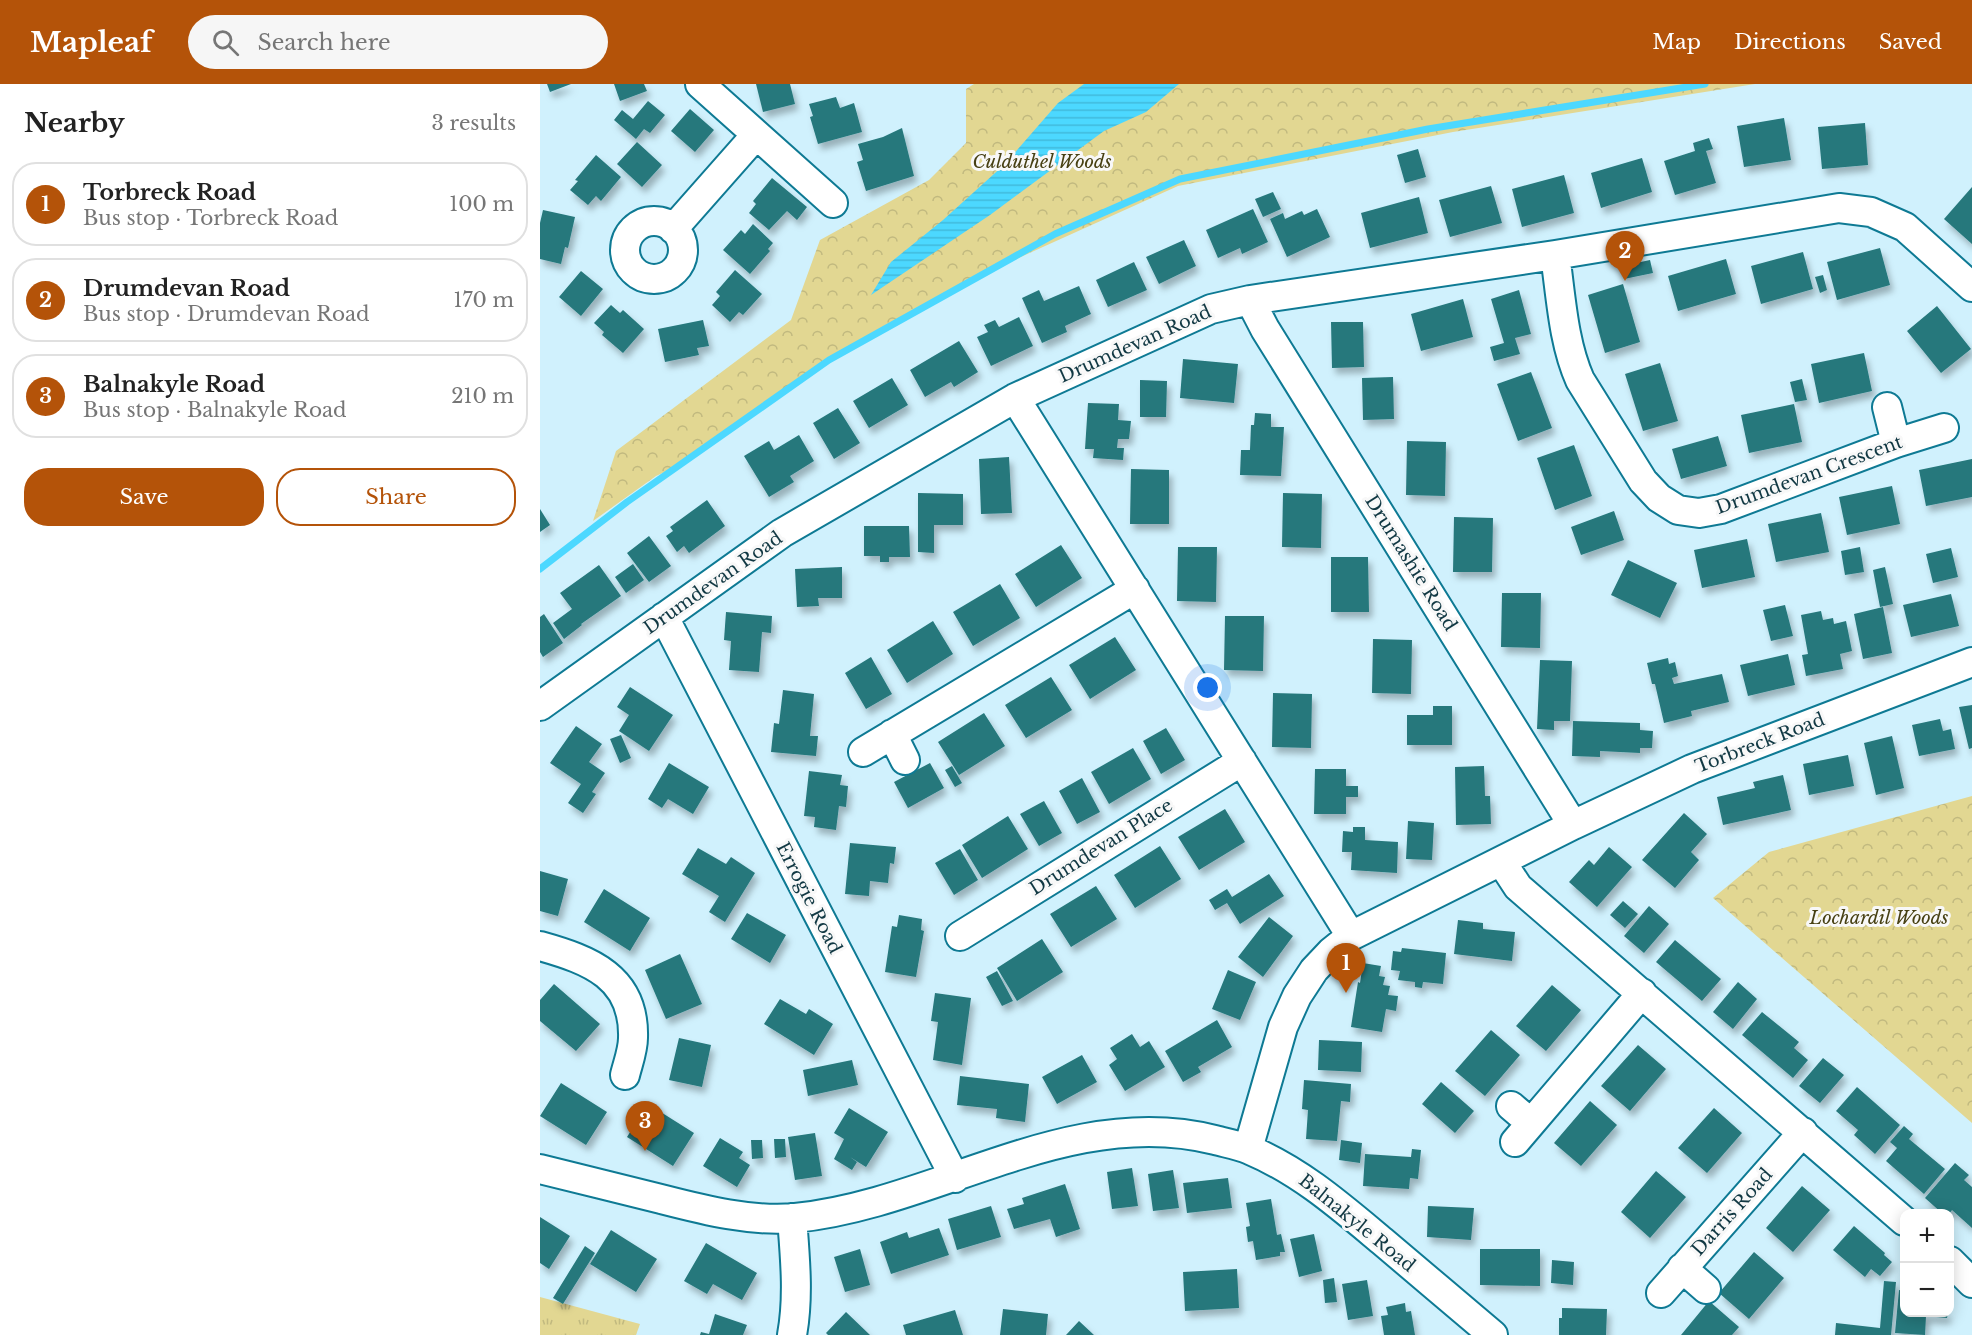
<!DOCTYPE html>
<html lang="en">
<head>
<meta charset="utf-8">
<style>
	:root { --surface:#fff; --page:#f6f6f6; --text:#222; --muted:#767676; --line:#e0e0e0; --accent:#b45309 }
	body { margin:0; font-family:"Libre Baskerville",serif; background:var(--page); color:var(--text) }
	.controls { position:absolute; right:18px; bottom:18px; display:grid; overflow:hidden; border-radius:12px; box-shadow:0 3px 15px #0003 }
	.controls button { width:54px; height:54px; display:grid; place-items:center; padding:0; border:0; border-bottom:2px solid var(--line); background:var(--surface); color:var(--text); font:30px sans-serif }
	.you { position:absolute; left:668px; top:604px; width:21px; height:21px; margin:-15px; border:4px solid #fff; border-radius:50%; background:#1a73e8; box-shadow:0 0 0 9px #1a73e833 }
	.badge { display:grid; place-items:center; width:39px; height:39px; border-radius:50%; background:var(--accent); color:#fff; font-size:20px; font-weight:700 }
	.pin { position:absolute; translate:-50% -50px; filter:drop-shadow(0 2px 3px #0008) }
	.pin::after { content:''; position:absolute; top:32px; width:21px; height:18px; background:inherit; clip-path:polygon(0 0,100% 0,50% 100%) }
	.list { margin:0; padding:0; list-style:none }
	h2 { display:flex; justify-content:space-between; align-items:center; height:78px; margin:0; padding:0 24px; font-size:26px }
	h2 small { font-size:20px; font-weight:400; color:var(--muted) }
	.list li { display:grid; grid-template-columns:39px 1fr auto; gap:18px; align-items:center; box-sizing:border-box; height:84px; margin:0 12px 12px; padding:0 12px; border:2px solid var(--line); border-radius:24px }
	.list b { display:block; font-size:22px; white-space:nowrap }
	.list p { margin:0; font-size:20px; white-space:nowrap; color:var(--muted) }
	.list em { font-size:20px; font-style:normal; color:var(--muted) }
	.actions { display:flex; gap:12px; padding:18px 24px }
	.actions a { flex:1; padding:14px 0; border:2px solid var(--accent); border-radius:24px; text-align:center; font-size:21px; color:var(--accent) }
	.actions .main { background:var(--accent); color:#fff }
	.icon { flex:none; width:33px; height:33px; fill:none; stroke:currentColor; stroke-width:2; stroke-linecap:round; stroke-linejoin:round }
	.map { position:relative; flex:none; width:1432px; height:1251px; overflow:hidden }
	header { display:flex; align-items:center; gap:36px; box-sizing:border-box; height:84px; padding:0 30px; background:var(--accent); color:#fff }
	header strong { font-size:28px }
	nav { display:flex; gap:33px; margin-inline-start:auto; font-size:21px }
	.search { width:420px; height:54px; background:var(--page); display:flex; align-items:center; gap:15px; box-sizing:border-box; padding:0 21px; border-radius:33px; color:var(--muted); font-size:22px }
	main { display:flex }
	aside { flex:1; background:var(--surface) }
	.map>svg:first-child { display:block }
	.grass { fill:url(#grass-tufts) }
	.forest { fill:url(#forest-crowns) }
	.water { fill:url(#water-rules) }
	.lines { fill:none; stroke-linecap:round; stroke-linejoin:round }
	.stream { stroke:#4cd8ff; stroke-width:7 }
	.building { fill:#25787c; filter:url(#shadow) }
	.minor-casing { stroke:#0e7a94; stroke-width:32 }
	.minor { stroke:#fff; stroke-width:28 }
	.labels { text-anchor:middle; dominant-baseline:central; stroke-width:6; stroke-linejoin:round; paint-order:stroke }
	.park-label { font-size:18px; font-style:italic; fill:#474013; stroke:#f8f8f8 }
	.street-label { font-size:18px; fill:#113843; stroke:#f8f8f8 }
</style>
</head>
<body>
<header>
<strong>Mapleaf</strong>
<div class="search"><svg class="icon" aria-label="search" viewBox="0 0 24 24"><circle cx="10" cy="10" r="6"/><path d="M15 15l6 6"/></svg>Search here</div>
<nav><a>Map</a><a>Directions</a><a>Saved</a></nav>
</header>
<main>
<aside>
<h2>Nearby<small>3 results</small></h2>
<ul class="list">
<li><span class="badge">1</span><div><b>Torbreck Road</b><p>Bus stop · Torbreck Road</p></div><em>100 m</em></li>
<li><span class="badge">2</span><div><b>Drumdevan Road</b><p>Bus stop · Drumdevan Road</p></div><em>170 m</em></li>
<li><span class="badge">3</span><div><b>Balnakyle Road</b><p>Bus stop · Balnakyle Road</p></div><em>210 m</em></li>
</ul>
<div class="actions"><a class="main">Save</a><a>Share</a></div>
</aside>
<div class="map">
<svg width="1432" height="1251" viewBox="0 0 1432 1251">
	<defs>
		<pattern id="grass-tufts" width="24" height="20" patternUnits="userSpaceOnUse" patternTransform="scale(1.5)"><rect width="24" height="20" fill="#e2d792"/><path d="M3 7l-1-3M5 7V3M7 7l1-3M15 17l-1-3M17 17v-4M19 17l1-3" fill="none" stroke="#c1b97f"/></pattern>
		<pattern id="forest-crowns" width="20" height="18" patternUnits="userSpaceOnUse" patternTransform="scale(1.5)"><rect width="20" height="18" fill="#e2d792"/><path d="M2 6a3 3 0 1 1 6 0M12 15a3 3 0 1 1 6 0" fill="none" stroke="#c1b97f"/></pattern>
		<pattern id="water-rules" width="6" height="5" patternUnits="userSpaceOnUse" patternTransform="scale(1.5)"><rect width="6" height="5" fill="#4cd8ff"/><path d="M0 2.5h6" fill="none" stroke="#41badc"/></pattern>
		<filter id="shadow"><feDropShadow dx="3.5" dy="6" stdDeviation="3" flood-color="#0004"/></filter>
	</defs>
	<rect width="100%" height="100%" fill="#d0f1fd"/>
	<path class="grass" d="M0,1213l100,27 -4,11h-96z"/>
	<path class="forest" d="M434,0h781l-302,48 -275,54 -175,79 -64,33 -110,62 -149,105 -24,11 -63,45 23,-70 175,-131 29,-80 109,-60 37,-37v-54z
		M1432,712v327l-259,-225 56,-46z"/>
	<path class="water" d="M544,0h95l-33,28 -42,19 -114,84 -119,80 20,-33 52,-42 62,-56 53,-61z"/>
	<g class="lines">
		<path class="stream" d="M0,485l87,-67 202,-142 226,-126 125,-55 248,-50 277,-45"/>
	</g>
	<path class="building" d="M7,0h24l-21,8z
		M74,0h30l3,7 -27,10z
		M216,0h34l5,20 -32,8z
		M296,13l4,11 14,-5 8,29 -44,12 -8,-27 3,-1 -4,-12z
		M108,17l17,14 -15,18 -6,-4 -8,10 -22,-19 8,-10 11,9z
		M150,25l24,21 -19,22 -24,-21z
		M1244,34l7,42 -47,7 -7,-41z
		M1325,39l3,42 -46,4 -4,-42z
		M362,44l12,48 -48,15 -9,-29 6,-2 -5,-16 25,-7z
		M1169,54l4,11 -7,2 10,32 -41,12 -11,-34 31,-10 -2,-8z
		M97,58l25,23 -20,22 -25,-23z
		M878,65l8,28 -21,6 -8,-28z
		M56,71l25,22 -20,24 -5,-5 -8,9 -18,-15 8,-9 -3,-1z
		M1102,74l10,34 -51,16 -10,-35z
		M1024,91l10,38 -52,14 -10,-38z
		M232,94l35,29 -10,13 -10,-9 -18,19 -20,-17 7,-9 -3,-3z
		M951,102l11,37 -52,14 -11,-37z
		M1432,103v57l-28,-25z
		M733,108l8,17 -18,8 -8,-18z
		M879,113l9,36 -58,15 -9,-35z
		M713,125l15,33 -26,12 -2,-6 -22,10 -12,-28z
		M777,125l13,28 -43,20 -17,-38 13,-6 2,6 17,-8 2,4z
		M3,126l32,7 -7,31 -3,-1 -4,17 -21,-5v-36z
		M213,140l20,19 -5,6 2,2 -20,23 -27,-24 18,-20 4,4z
		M644,156l12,26 -37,18 -13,-27z
		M1340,164l10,37 -53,15 -10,-38z
		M1263,168l10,37 -52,15 -10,-38z
		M1186,175l10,35 -58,17 -10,-35z
		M1110,176l3,13 -29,6 -2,-13z
		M594,178l13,28 -39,17 -12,-27z
		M195,186l27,24 -19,21 -4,-3 -9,10 -18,-17 8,-9 -4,-4z
		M41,187l22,18 -22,27 -22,-19z
		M1283,191l4,15 -7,3 -5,-16z
		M1083,200l17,58 -35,11 -17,-58z
		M539,202l12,28 -26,12 2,6 -25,11 -20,-45 17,-8 5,11z
		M979,206l12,44 -16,4 5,16 -26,7 -4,-14 14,-4 -13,-44z
		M923,215l10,38 -52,14 -10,-37z
		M71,221l9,8 3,-3 21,19 -21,24 -21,-18 2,-3 -10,-9z
		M1397,222l34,43 -30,24 -34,-42z
		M479,233l14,29 -42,20 -14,-29 11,-5 -4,-7 11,-5 4,7z
		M163,236l6,26 -12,2 2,7 -34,7 -7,-33z
		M791,238h32l1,45 -32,1z
		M419,257l19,31 -24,15 -3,-5 -26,15 -15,-27z
		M1324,269l8,38 -53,12 -8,-39z
		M643,275l55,5 -4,39 -54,-5z
		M1120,279l18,58 -35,10 -18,-57z
		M991,288l21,56 -34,13 -21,-57z
		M853,293l1,42 -31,1 -1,-42z
		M352,294l16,27 -39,23 -16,-27z
		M1262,295l5,21 -12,2 -5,-20z
		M600,296l27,1 -1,36h-26z
		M548,319l31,1 -1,16 13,1 -2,18h-11l-1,9h7l-1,12 -30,-2 1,-9h-9z
		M1254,320l8,38 -53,11 -8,-38z
		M298,324l22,35 -26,16 -21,-36z
		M715,329l16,1v13h13l-3,49 -41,-1 1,-25h9l1,-25h3z
		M259,351l15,26 -24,15 4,6 -25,15 -25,-41 25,-15 5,9z
		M1178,352l9,30 -46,13 -9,-30z
		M867,357l39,1 -1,54 -39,-1z
		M1034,361l18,51 -37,14 -18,-52z
		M469,373l3,56 -31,1 -2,-55z
		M1432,375v38l-46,9 -7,-36z
		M591,385l38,1v54h-39z
		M1352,402l8,38 -53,11 -8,-38z
		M378,409l45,1v31h-29v28l-16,-1z
		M743,409l39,1 -1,54 -39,-1z
		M167,416l18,26 -36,27 -5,-7 -7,6 -11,-16 7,-5 -3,-4z
		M0,425l10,16 -10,7z
		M1074,427l10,29 -43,15 -10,-28z
		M1281,429l8,39 -53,10 -8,-38z
		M914,433l39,1 -1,54h-39z
		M324,442h45l1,31h-21v5h-9v-6h-16z
		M109,452l22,30 -22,16 -22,-29z
		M1207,455l8,38 -53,11 -8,-38z
		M521,461l21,33 -46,29 -21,-33z
		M638,463h39l-1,55 -39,-1z
		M1320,463l4,25 -19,3 -4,-24z
		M1411,464l7,29 -25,6 -7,-29z
		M791,473h37l1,55h-38z
		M1088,476l49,23 -17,35 -49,-23z
		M93,480l11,16 -18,13 -11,-16z
		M59,481l22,31 -40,28 1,1 -18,14 -11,-16 19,-14 -12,-16z
		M302,483v31h-24l1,8 -22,1 -2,-38z
		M1345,483l8,37 -13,3 -7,-37z
		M460,500l20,34 -47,28 -20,-34z
		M962,509h39l-1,55 -39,-1z
		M1411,510l8,32 -48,11 -8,-32z
		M1245,521l8,31 -22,5 -8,-31z
		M1343,523l9,46 -29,6 -9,-45z
		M1281,527l2,9 10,-2 1,6 12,-3 6,30 -12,3 3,15 -37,7 -4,-21 6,-1 -7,-39z
		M186,528l46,4 -1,17 -9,-1 -3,40 -30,-2 2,-29 -7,-1z
		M4,530l19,29 -20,14 -3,-5v-35z
		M685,532h39l-1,55 -39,-1z
		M393,537l20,33 -46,29 -20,-33z
		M575,553l21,33 -46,29 -21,-34z
		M833,555l39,1 -1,54 -39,-1z
		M1248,570l7,31 -47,11 -8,-31z
		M331,573l21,37 -26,15 -21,-36z
		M1128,574l1,6 6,-2 3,14 -6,2 2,6 48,-10 7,28 -38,9 1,5 -28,7 -9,-39h-3l-5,-21z
		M1000,576l32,1 -2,60h-16v9l-17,-1z
		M511,593l21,33 -46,28 -21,-33z
		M90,603l43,28 -24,36 -30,-20 10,-16 -12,-8z
		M243,606l31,4 -4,42h8l-2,20 -45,-4 3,-29 5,1z
		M733,609l39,1 -1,54 -39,-1z
		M1432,621v43l-3,1 -10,-42z
		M893,622h19v39h-45v-30h26z
		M444,629l21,33 -46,29 -21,-33z
		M1400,635l3,12 8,-2 4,20 -36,7 -7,-31z
		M1033,637l67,2v7l13,1 -1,17h-12v5l-40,-2v6l-28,-1z
		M36,642l26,18 -13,18 16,11 -13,19 4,2 -13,19 -15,-10 13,-19 -31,-21z
		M626,644l19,32 -24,14 -18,-33z
		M81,651l10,23 -11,5 -10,-24z
		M1352,652l12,52 -28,7 -12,-52z
		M593,664l18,31 -42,25 -18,-32z
		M1308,671l6,31 -45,9 -6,-31z
		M129,679l40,24 -16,27 -25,-15 -6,9 -14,-9z
		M390,679l14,25 -36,20 -14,-26z
		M412,682l10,17 -7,4 -10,-17z
		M944,682l1,30h5l1,28 -35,1 -1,-58z
		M775,685h31v17h12v11h-12v17h-32z
		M269,687l33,4 -2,10 8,1 -2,21 -7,-1 -3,24 -22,-3 1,-10 -11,-1z
		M1243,691l8,35 -68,15 -6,-28 38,-9 -2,-6z
		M542,694l18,34 -23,12 -18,-33z
		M504,717l18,32 -23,13 -19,-32z
		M685,725l20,33 -46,28 -21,-33z
		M1144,729l23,21 -16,18 8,8 -24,28 -33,-28z
		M468,732l20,33 -46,29 -20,-33z
		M868,737l26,2 -2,37 -26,-1z
		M813,743h12v13l33,2 -1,31 -46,-3 1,-18h-10l1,-21 10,1z
		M310,759l46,4 -2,17 -4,-1 -2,20 -18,-2 -1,15 -24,-2z
		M620,762l21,33 -46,29 -21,-33z
		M1069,763l23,20 -35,40 -28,-25 20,-22 5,5z
		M158,764l28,16 5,-7 24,16 -30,49 -16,-10 10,-16 -37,-22z
		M420,765l18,31 -24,15 -19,-32z
		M0,787l28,8 -10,37 -18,-5z
		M729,790l15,22 -44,28 -13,-21 -12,7 -6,-10 18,-11 5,8z
		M556,802l21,33 -46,28 -21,-33z
		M64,805l46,29 -20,33 -46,-29z
		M1083,817l15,13 -13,14 -15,-13z
		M1109,822l20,18 -25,29 -20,-17z
		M207,829l39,22 -16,28 -39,-24z
		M359,831l23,4 -1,11 3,1 -8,46 -31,-5 7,-46 5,1z
		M729,833l24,19 -30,41 -25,-20z
		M918,836l25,3v6l32,3 -3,29 -58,-7z
		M502,855l21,33 -46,29 -20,-33z
		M1135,856l46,39 -19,22 -46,-39z
		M862,864l44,5 -3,31 -20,-2 -1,6 -7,-1v-5l-17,-2 2,-9 -9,-1 2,-19 8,1z
		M140,870l22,50 -36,15 -21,-49z
		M823,879l18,3 -2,10 6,1 -2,8 7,1 -2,9 10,1 -2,15 -10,-2 -4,23 -31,-5 7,-45 2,1z
		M688,886l28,12 -16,38 -28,-11z
		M457,887l16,30 -11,5 -16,-29z
		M1198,898l19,17 -24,30 -20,-17z
		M14,900l46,40 -24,27 -36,-30v-21z
		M1012,901l29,25 -35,41 -30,-25z
		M395,909l36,5 -9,67 -29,-5 5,-38 -7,-1z
		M240,915l26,15 3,-5 24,15 -19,31 -50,-31z
		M1222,928l37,30 -5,6 14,12 -15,18 -51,-43z
		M677,936l15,27 -34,20 3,5 -18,10 -18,-31z
		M951,946l29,25 -35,41 -30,-25z
		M592,950l8,13 9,-6 16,26 -40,24 -16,-26 8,-6 -7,-11z
		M139,954l32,7 -9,42 -33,-7z
		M779,956l43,2 -1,30 -43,-2z
		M1098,961l28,24 -36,42 -29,-25z
		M542,971l15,27 -40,22 -15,-27z
		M1283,974l21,17 -24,28 -21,-17z
		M312,976l6,25 -50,11 -5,-26z
		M420,992l69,8 -4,38 -29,-4 1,-9 -40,-4z
		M764,996l47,4 -1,18 -9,-1 -4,40 -31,-2 2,-29 -6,-1z
		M901,998l33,29 -19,22 -33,-29z
		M21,999l46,29 -21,33 -46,-29z
		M1317,1003l43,38 -25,29 -21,-19 4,-5 -22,-19z
		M1050,1017l27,24 -36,41 -27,-23z
		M108,1020l46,29 -21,33 -46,-29z
		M309,1024l39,24 -22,35 -16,-10 7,5 -5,8 -18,-11 10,-20 -10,-6z
		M1174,1024l28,25 -35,40 -29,-25z
		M1364,1042l9,8 -4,5 36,30 -21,25 -38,-33 11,-13 -7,-6z
		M275,1049l7,43 -27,4 -7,-43z
		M180,1054l23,14 -4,6 11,7 -13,22 -34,-21z
		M234,1055h11l1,18 -11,1z
		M211,1056h11l1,18 -11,1z
		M801,1056l21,3 -2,20 -21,-3z
		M872,1065l9,1 -3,29 -8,-1 -1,11 -46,-3 2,-32 46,3z
		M1415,1079l14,12 -5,5 8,7v41l-20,-18 -3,4h-6l-18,-16z
		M592,1084l6,38 -26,3 -5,-37z
		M633,1086l6,38 -26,3 -5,-37z
		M1116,1087l30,26 -36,41 -29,-26z
		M688,1094l4,30 -45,5 -4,-30z
		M525,1100l15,45 -24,8 -6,-18 -36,10 -7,-20 17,-5 -2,-6z
		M1262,1102l28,24 -37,42 -27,-24z
		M731,1115l6,36 4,-1 4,18h-5v4l-24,4 -3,-19 -5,1 -2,-15 4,-1 -4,-23z
		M451,1122l10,31 -44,13 -9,-31z
		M888,1122l46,2 -3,32 -44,-3z
		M0,1133l30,19 -21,33 -9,-6z
		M1314,1142l31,27 -1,2 8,7 -12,14 -9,-7 -6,8 -32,-27z
		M399,1144l10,27 -58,19 -11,-32 27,-10 2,6z
		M71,1146l46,29 -21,33 -46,-28z
		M774,1150l8,37 -23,6 -9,-38z
		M166,1159l51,30 -15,27 -29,-16 -6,10 -23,-13z
		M45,1162l10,7 -32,51 -10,-6z
		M320,1165l10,36 -25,7 -11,-35z
		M940,1165h60v37l-60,-1z
		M1214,1168l30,26 -35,41 -30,-26z
		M1012,1176l22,2 -1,23 -22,-2z
		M697,1185l2,39 -54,3 -2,-39z
		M794,1194l3,24 -12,1 -2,-23z
		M827,1196l6,36 -25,4 -6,-36z
		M1344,1197l12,1 -5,53h-56l1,-12 44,5z
		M1359,1206l5,1v21h44l-1,6 -21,-2 -1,19 -30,-2z
		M1169,1217l30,26 -7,8h-51z
		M865,1219l1,9 5,-1 4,24h-31l-3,-19 7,-1 -2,-8z
		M1022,1224l45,1 -1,26h-47v-17h3z
		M463,1225l45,5 -2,21h-46z
		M415,1226l8,25h-57l-3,-10z
		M306,1228l24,23h-42l-2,-2z
		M175,1230l32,11 -4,10h-43l1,-3 8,2z
		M539,1237l15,14h-28z"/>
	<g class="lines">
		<g class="minor-casing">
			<path id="minor" d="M160,0l133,119
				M85 166a29 29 0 1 1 58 0a29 29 0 1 1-58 0Z
				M133,145l83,-94
				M1015,171c6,41 8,87 25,125l63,101 16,17 19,12 21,3 22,-4 175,-66 48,-15
				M710,216l15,29 308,496
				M475,314l336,538
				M1347,323l9,36
				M124,533l291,561
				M0,622l242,-173 233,-135 196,-89 39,-9 305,-45 284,-47 32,4 34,15 67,60
				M352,650l13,26
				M323,668l272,-163
				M961,777l17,26 386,334
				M420,852l282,-175
				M0,862c50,14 95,31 93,92 0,12 -5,25 -8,37
				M971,1022l20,17
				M975,1058l127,-149
				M708,1065l35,-122 14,-31 17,-26 17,-18 20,-16 222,-111 119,-56 280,-107
				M0,1085c40,10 81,20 121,30 43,11 89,23 134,19 142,-14 274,-115 420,-78 11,3 24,5 35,10 50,21 90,56 132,91 37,31 74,63 111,94
				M1410,1177l22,22
				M1142,1184l24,21
				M1121,1209l142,-161
				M252,1251c7,-38 3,-78 0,-117"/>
		</g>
		<use href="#minor" class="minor"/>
	</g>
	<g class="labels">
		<g class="park-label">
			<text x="502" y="78">Culduthel Woods</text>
			<text x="1339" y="834">Lochardil Woods</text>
		</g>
		<g class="street-label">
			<text transform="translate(595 260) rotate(-24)">Drumdevan Road</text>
			<text transform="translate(1269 391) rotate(-20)">Drumdevan Crescent</text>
			<text transform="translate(871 479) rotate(58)">Drumashie Road</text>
			<text transform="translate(173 499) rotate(-35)">Drumdevan Road</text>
			<text transform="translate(1220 659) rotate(-21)">Torbreck Road</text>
			<text transform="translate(561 763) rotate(-32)">Drumdevan Place</text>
			<text transform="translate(269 814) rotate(63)">Errogie Road</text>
			<text transform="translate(1192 1128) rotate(-48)">Darris Road</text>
			<text transform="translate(817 1139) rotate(39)">Balnakyle Road</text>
		</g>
	</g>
</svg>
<div class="controls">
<button>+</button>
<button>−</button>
</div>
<div class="you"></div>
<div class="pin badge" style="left:806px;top:909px">1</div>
<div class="pin badge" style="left:1085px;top:197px">2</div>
<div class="pin badge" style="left:105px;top:1067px">3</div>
</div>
</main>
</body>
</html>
